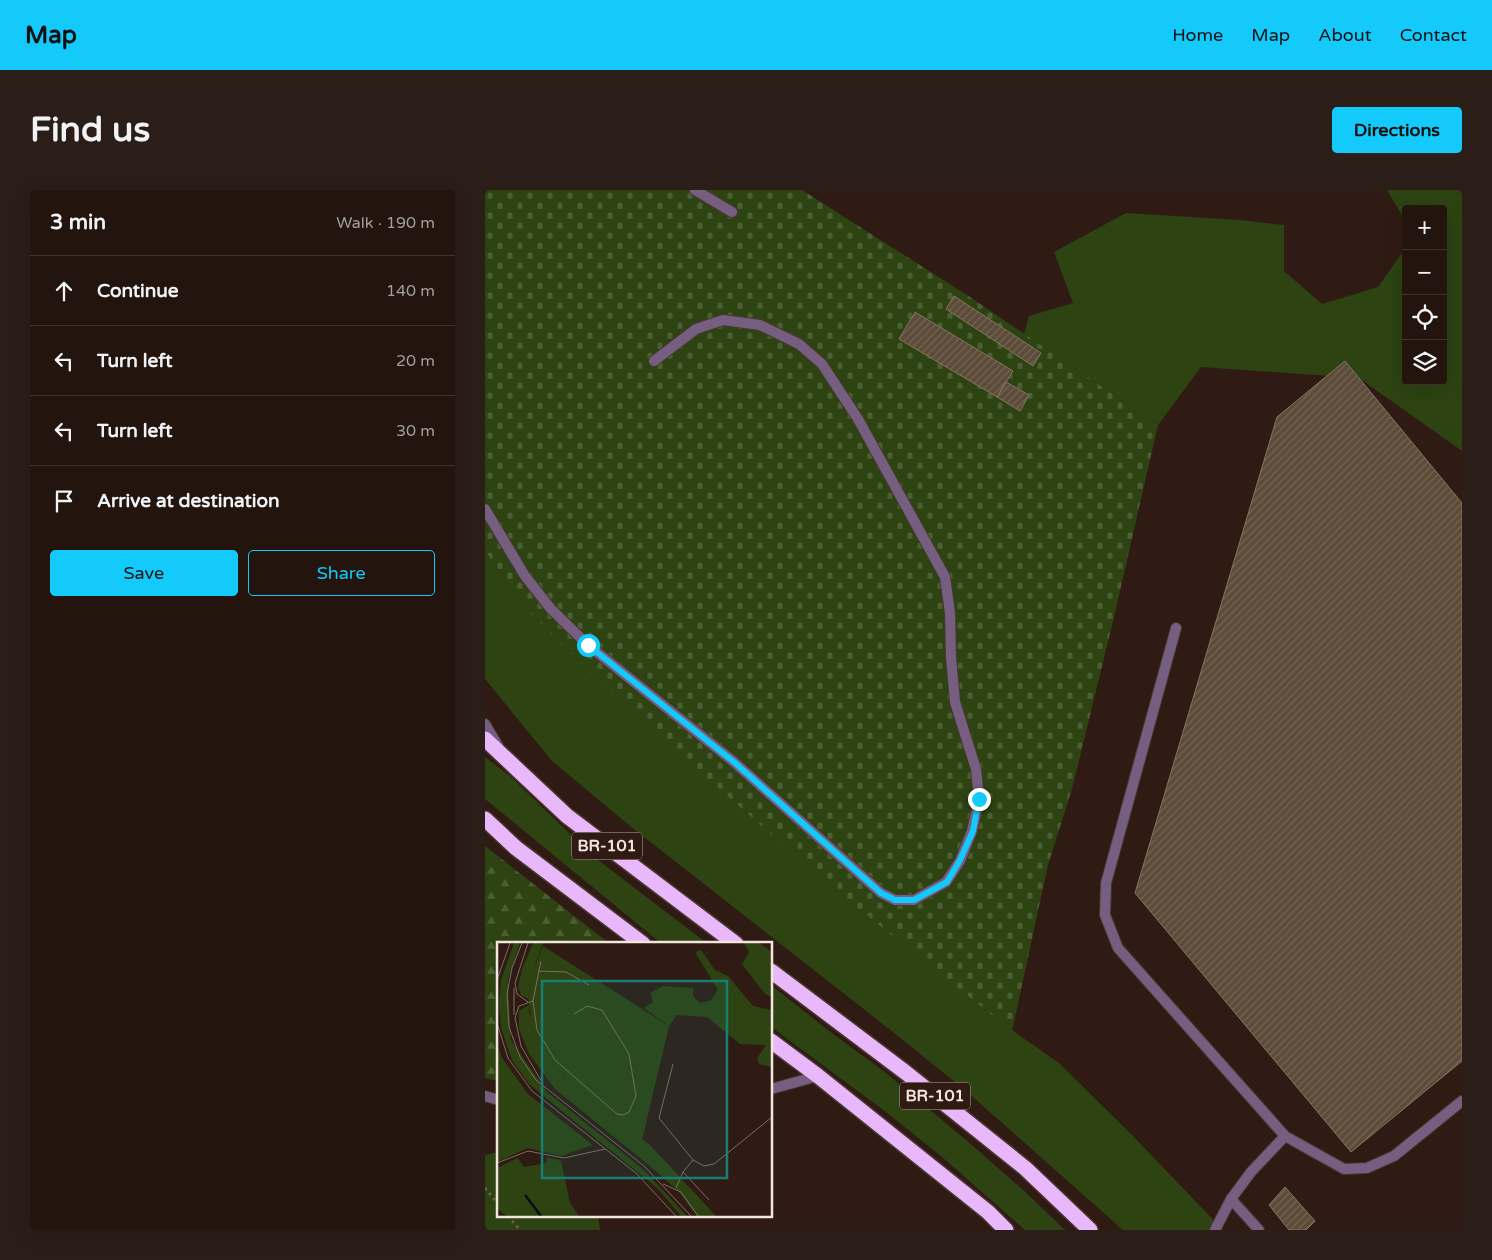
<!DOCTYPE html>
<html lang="en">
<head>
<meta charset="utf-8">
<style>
	:root { --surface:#23140e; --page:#2b1d17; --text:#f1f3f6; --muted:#a39e9e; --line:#40332e; --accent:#13cafb }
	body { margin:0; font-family:"Varela Round",sans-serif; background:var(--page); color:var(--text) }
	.controls { position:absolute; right:15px; top:15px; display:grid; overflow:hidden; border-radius:5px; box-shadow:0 5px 20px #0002 }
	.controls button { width:45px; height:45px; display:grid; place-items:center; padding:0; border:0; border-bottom:1px solid var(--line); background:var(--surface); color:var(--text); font:25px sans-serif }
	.stop { position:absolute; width:15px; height:15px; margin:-11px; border:4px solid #13cafb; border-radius:50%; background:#fff }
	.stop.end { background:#13cafb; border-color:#fff; box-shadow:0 1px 5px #0008 }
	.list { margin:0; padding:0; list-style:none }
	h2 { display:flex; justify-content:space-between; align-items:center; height:65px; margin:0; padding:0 20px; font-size:21px }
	h2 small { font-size:16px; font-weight:400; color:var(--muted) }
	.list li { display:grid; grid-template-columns:32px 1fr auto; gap:15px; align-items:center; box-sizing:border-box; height:70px; padding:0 20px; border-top:1px solid var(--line) }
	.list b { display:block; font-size:19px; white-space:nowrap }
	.list em { font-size:16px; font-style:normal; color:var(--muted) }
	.actions { display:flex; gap:10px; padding:15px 20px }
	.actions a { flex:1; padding:11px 0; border:1px solid var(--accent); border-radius:5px; text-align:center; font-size:18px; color:var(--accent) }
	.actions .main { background:var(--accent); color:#111 }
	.icon { flex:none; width:28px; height:28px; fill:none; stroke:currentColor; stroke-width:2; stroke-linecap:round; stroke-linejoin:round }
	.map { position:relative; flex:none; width:977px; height:1040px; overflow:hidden; border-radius:5px }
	header { display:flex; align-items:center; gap:30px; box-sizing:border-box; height:70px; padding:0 25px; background:var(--accent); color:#111 }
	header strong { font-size:24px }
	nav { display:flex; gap:28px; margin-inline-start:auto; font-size:18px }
	.intro { display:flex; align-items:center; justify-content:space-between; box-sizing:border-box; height:120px; padding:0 30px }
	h1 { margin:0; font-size:35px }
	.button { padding:12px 22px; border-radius:5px; background:var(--accent); color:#111; font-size:18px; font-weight:700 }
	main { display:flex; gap:30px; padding:0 30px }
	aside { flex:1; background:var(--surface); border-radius:5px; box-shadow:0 5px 20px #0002 }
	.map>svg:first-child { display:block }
	.grass { fill:#2d4312 }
	.forest { fill:url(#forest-firs) }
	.cemetery { fill:url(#cemetery-stones) }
	.building { fill:url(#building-hatch); stroke:#857460 }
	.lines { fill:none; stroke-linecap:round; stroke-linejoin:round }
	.lane-casing { stroke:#4b3730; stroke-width:12 }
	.highway-casing { stroke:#4b3730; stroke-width:18 }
	.path { stroke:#6f5c55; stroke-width:3; stroke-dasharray:2.5 4; stroke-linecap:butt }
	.lane { stroke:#755e7f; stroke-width:10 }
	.highway { stroke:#e8b8fb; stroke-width:15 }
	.route { stroke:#13cafb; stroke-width:6 }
	.labels { text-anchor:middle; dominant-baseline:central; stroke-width:5; stroke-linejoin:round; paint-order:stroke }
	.shield { fill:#2f1b13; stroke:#b9a8a2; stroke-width:1 }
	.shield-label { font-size:16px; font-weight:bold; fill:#f4e5df }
	.inset-river { fill:none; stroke:#011214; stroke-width:2.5 }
	.inset-road { fill:none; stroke:#7e6c65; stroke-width:1 }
	.view { fill:#1a7c74; fill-opacity:0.15; stroke:#1a7c74; stroke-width:2.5 }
	.inset-edge { fill:none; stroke:#f4e5df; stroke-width:2.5 }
</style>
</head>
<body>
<header>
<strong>Map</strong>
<nav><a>Home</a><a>Map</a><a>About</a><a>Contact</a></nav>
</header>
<div class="intro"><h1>Find us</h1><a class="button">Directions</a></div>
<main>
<aside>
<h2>3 min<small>Walk · 190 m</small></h2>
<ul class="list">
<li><svg class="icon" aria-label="ahead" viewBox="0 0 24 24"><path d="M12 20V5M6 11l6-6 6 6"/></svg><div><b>Continue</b></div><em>140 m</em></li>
<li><svg class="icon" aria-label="left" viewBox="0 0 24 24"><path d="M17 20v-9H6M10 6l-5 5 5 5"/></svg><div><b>Turn left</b></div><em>20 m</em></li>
<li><svg class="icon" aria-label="left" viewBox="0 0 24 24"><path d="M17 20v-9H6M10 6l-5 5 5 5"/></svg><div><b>Turn left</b></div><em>30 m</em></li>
<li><svg class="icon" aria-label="arrive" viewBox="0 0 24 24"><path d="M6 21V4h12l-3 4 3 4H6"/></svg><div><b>Arrive at destination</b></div></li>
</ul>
<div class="actions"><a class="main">Save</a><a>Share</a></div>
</aside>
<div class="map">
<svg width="977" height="1040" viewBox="0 0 977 1040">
	<defs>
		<pattern id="forest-firs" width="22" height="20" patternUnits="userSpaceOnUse" patternTransform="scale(1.25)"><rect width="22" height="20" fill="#2d4312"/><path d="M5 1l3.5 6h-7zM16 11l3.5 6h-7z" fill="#4c5e34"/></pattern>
		<pattern id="cemetery-stones" width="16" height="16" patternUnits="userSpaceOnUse" patternTransform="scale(1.25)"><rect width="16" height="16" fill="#2d4312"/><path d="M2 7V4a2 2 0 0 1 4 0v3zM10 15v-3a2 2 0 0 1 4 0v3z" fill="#4c5e34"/></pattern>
		<pattern id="building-hatch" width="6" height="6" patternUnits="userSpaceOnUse" patternTransform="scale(1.25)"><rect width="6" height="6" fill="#5b4b38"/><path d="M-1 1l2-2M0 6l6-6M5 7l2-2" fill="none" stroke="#736554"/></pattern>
	</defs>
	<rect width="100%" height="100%" fill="#2f1b13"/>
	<path class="grass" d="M902,0h75v261l-103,-73 -158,-11 -43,58 -134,-91 5,-18 44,-13 -19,-51 72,-39 114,7 44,5v46l38,33 56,-17 28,-40v134h37v-172h-37v13z
		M0,361l41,58 76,75 158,140 249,204 50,35 72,71 92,96h-100l-157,-139 -73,-59 -263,-206 -78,-65 -67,-82z
		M0,567l25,19 84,81 114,87h-46l-177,-145z
		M286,795l62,49 52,38 88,74 49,43 43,41h-40l-83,-73 -56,-45 -115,-85z
		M14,962v64h99l2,14h-115v-75z"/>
	<path class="forest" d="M0,656l125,98h-111v137l-14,-3z"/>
	<path class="cemetery" d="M0,0h317l168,107 188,128 -44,192 -42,172 -24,76 -36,166 -183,-146 -211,-185 -92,-91 -41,-58z"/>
	<path class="building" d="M469,106l87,57 -8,13 -87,-57z
		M430,122l98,59 -16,26 -98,-58z
		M860,171l117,142v558l-111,91 -216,-259 142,-476z
		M521,192l23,13 -9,16 -23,-14z
		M800,997l30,34 -9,9h-17l-20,-25z"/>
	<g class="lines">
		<g class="lane-casing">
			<path id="lane" d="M210,0l37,22
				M0,319l40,67 26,33 37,36 146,117 147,131 14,7h19l32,-18 14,-21 12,-30 7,-32 -3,-30 -21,-67 -4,-45 -1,-44 -5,-36 -87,-158 -36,-55 -23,-20 -39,-19 -37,-5 -27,9 -42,32
				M691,438l-70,255 -1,32 13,33 167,188
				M0,534l13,22
				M286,899l47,-13
				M0,906l14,4
				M746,1009l28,31
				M730,1040l16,-31 20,-27 34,-36 59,33 23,-1 27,-12 68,-55"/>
		</g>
		<g class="highway-casing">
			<path id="highway" d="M0,549l82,77 169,128
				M0,629l31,29 127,96
				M286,781l134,101 120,96 65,62
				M286,851l47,35 170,136 18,18"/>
		</g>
		<path class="path" d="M0,998l14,17
			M23,1026l12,14"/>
		<use href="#lane" class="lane"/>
		<use href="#highway" class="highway"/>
	</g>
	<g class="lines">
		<path class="route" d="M103,455l146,117 147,131 14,7h19l33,-18 13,-22 13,-29 6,-32"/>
	</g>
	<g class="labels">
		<g class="shield">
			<rect x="87" y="642.5" width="70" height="27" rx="4"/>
			<rect x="415" y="892.5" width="70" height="27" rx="4"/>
		</g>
		<g class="shield-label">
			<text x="122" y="656">BR-101</text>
			<text x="450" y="906">BR-101</text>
		</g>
	</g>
	<g transform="translate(12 752)">
		<rect width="275" height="275" fill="#2f1b13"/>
		<path d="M17,1h6l-12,37 3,60 36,52 97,78 43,46h-6l-24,-28 -128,-104 -17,-24 -11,-32 -2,-25 2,-23zM36,1h10l-9,25 -6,31 -7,-4 -3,-8 4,-18zM204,8l14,20 13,6 25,30 19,4v57l-13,-3 -2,-6 9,-13 -26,-1 -33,-27 -30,-2 -8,11 -25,-18 9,-6 -3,-9 13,-7 30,2v8l7,7 11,-3 7,-10 -23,-38zM32,63v8l35,62 87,71 65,70h-19l-19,-25 -21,-19 -102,-83 -26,-35 -10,-25v-18zM50,215l14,4 9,42 9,13h-73l-9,-8v-40l21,-10 6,9 22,-4z" fill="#2d4312"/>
		<path d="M247,1h15l13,9v45l-7,-3 -23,-30 7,-12zM0,100l5,16 26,36 65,51 -32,11 -33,-8 -31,14z" fill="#2d4312"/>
		<path d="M46,4l126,80 -27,114 -75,-62 -26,-31 -7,-12 -6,-38 6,-29z" fill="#2d4312"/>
		<path class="inset-river" d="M28,253l16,21"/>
		<path class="inset-road" d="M25,1l-10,25 -5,26 2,33 11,30 16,23 108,86 47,50M44,19l-8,40 -14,5 -4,12 6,28 22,38M41,29l28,1 23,13M0,38l13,-37M17,46v27M36,59l4,29 18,30 62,54 6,1 6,-3 7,-16 -7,-42 -27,-44 -15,-4 -13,8M31,60l-11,-8 -2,-11 13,-40M0,81l11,35 24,33 105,83 39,42M176,122l-14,54 34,42M0,221l31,-12 36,7 41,-9M186,230l26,28M166,242l18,8 17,24M179,246l7,-16 10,-12 11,6 10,-2 58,-47"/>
		<path class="view" d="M45,39h185v197h-185z"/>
		<rect width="275" height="275" class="inset-edge"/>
	</g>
</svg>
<div class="controls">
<button>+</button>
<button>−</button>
<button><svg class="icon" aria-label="locate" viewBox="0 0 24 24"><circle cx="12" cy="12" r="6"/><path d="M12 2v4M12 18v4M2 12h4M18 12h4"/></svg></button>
<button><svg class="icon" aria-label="layers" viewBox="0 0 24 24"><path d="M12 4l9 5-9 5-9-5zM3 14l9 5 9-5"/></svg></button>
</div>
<div class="stop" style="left:103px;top:455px"></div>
<div class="stop end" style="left:494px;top:609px"></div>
</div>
</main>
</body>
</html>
